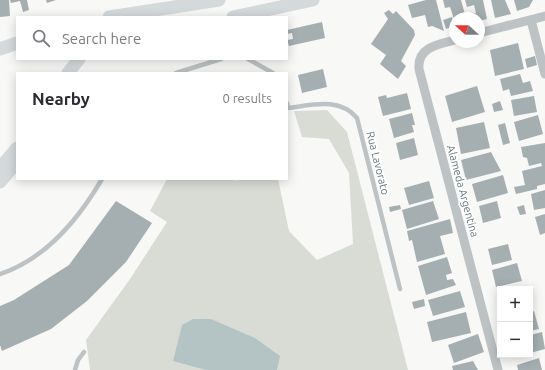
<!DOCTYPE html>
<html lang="en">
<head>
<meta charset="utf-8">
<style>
	:root { --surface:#fff; --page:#f2f2f3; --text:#2b2b33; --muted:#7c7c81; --line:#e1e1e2 }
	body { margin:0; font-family:Ubuntu,sans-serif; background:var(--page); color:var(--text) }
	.controls { position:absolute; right:12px; bottom:12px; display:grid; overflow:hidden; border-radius:0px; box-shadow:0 2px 10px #0003 }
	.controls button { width:36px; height:36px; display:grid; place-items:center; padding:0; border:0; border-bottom:1px solid var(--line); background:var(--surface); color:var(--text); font:20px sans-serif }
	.compass { position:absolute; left:449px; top:12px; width:36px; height:36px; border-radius:50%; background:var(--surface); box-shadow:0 2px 10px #0003; rotate:291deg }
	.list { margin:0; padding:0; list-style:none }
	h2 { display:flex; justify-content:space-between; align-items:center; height:52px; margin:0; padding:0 16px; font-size:17px }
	h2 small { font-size:13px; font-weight:400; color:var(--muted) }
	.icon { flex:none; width:22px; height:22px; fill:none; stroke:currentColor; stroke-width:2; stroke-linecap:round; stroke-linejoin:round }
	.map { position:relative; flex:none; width:545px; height:370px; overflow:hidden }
	.search { position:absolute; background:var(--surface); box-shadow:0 2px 10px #0003; left:16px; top:16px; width:272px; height:44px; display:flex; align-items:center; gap:10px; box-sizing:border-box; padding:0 14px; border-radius:0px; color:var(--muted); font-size:15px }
	.panel { position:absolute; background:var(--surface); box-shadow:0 2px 10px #0003; left:16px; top:72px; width:272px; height:108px; border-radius:0px }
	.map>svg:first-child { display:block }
	.green { fill:#d9dcd5 }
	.water { fill:#b4c3c3 }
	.building { fill:#a5afb2 }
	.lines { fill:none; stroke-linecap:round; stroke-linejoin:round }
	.lane { stroke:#bdc3c5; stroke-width:4.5 }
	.street { stroke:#bdc3c5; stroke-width:9 }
	.secondary { stroke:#d4d9db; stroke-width:13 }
	.labels { text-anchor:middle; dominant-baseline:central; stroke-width:4; stroke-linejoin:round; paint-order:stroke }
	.street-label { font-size:11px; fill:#66797d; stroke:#fff }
</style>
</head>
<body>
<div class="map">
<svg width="545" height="370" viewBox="0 0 545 370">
	<rect width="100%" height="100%" fill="#f8f8f6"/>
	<path class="green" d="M327,110l20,22 61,238h-318l-4,-30 44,-61 37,-57 -17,-11 17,-32h66l4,2 1,-2h40l11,52 28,29 36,-16 -4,-71 -20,-34 -27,-2 -8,-26z"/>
	<path class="water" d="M193,319h18l44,19 25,18 -3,14h-71l-33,-9 9,-36z"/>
	<path class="building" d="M0,0h9l1,16 -10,1z
		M10,0h17l2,10 -6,2 -3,-11 -9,2z
		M46,0h10l-9,3z
		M426,0h10l8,31 -12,-5 -4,1 -3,-12 -13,3 -4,-13z
		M443,0h18l5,18 -12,1 -4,-12 -5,1z
		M465,0h18l4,19 -8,2v-3h-9l-1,-3 7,-2 -2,-8 -7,2z
		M491,0h14l6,14 -16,4z
		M514,0h19l-4,7 -12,4z
		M389,10l4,4 3,-3 18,19 1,5 -14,26 5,5 -8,13 -18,-15 6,-9 -15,-11 17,-25 -4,-6z
		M452,17l2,9 -8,3 -3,-9z
		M322,22l3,16 -36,8 -2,-6 6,-1 -1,-6 -5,1v-4z
		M518,43l6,26 -29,7 -5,-26z
		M535,56l2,9 -10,3 -2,-9z
		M323,69l4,18 -25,6 -4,-18z
		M520,74l3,9 7,-2 3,10 -22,5 -2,-7 -6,2 -3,-12z
		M477,86l8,26 -33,10 -7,-26z
		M407,93l4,16 -28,7 -5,-19 8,-2 1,3z
		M534,96l3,16 -23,4 -3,-16z
		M500,101l3,9 -9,2 -2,-8z
		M412,113l3,12h-3l2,7 -20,6 -5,-19z
		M538,115l5,19 -24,7 -5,-19z
		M484,122l6,26 -29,6 -5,-26z
		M505,123l5,20 -7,2 -5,-20z
		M414,138l4,17 -18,5 -4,-17z
		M545,143v41l-8,2v3l-21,5 -2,-7 11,-2 -3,-14 20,-5 -1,-3 -12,3 -2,-8 -4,-1 -2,-10z
		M491,152l10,19 -35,9 -5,-20z
		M503,175l5,18 -31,9 -5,-18z
		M429,181l5,17 -25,7 -5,-17z
		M545,190v18l-11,2 -3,-16z
		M116,201l36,22 -26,39 -39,39 -36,28 -49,22 -2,-6v-39l14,-6 55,-35z
		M433,201l6,18 -32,10 -5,-19z
		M497,201l4,17 -18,5 -4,-17z
		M400,205l1,4 -11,3 -1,-5z
		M524,205l2,9 -6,1 -3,-8z
		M545,214v19l-5,2 -5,-18z
		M450,219l3,14 -13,3 5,18 -28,8 -5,-22 -3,1 -2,-10z
		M508,244l4,16 -20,5 -4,-16z
		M447,257l5,16 -6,2 1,5 6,-1 3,6 -30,10 -8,-29z
		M517,263l5,18 -26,6 -4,-17z
		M460,291l5,16 -32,9 -5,-16z
		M424,299l1,7 -11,3 -2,-7z
		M534,311l5,18 -9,2v-19z
		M466,312l5,21 -39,9 -5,-20z
		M542,332l3,17 -15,4v-18z
		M478,334l6,18 -30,11 -6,-18z
		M539,358l3,12h-24l-1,-5z
		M473,361l5,9h-25l-1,-4z"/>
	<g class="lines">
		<path class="lane" d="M248,59l25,14
			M176,73l45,-14
			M287,103l1,5c25,-3 51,-11 69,10l43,171
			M0,274c46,-15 78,-54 102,-95
			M75,370l3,-10 6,-8"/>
		<path class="street" d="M531,20l14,54
			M479,33l66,-17
			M455,40c-16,4 -38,7 -36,29l79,301"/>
		<path class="secondary" d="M109,17l110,-17
			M233,17l80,-17
			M0,49l17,-6
			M68,73l11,-14
			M0,168l17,-20
			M0,182l17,-20"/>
	</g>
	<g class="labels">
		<g class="street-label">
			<text transform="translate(378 163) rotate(76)">Rua Lavorato</text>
			<text transform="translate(463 191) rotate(75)">Alameda Argentina</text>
		</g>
	</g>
</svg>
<div class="controls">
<button>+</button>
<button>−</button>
</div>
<svg class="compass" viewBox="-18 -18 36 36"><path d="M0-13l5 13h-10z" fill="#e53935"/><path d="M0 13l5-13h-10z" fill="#7c7c81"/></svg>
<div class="search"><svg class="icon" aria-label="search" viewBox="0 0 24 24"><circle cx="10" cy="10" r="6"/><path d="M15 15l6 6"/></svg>Search here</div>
<section class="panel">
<h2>Nearby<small>0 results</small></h2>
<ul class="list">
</ul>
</section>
</div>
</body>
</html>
